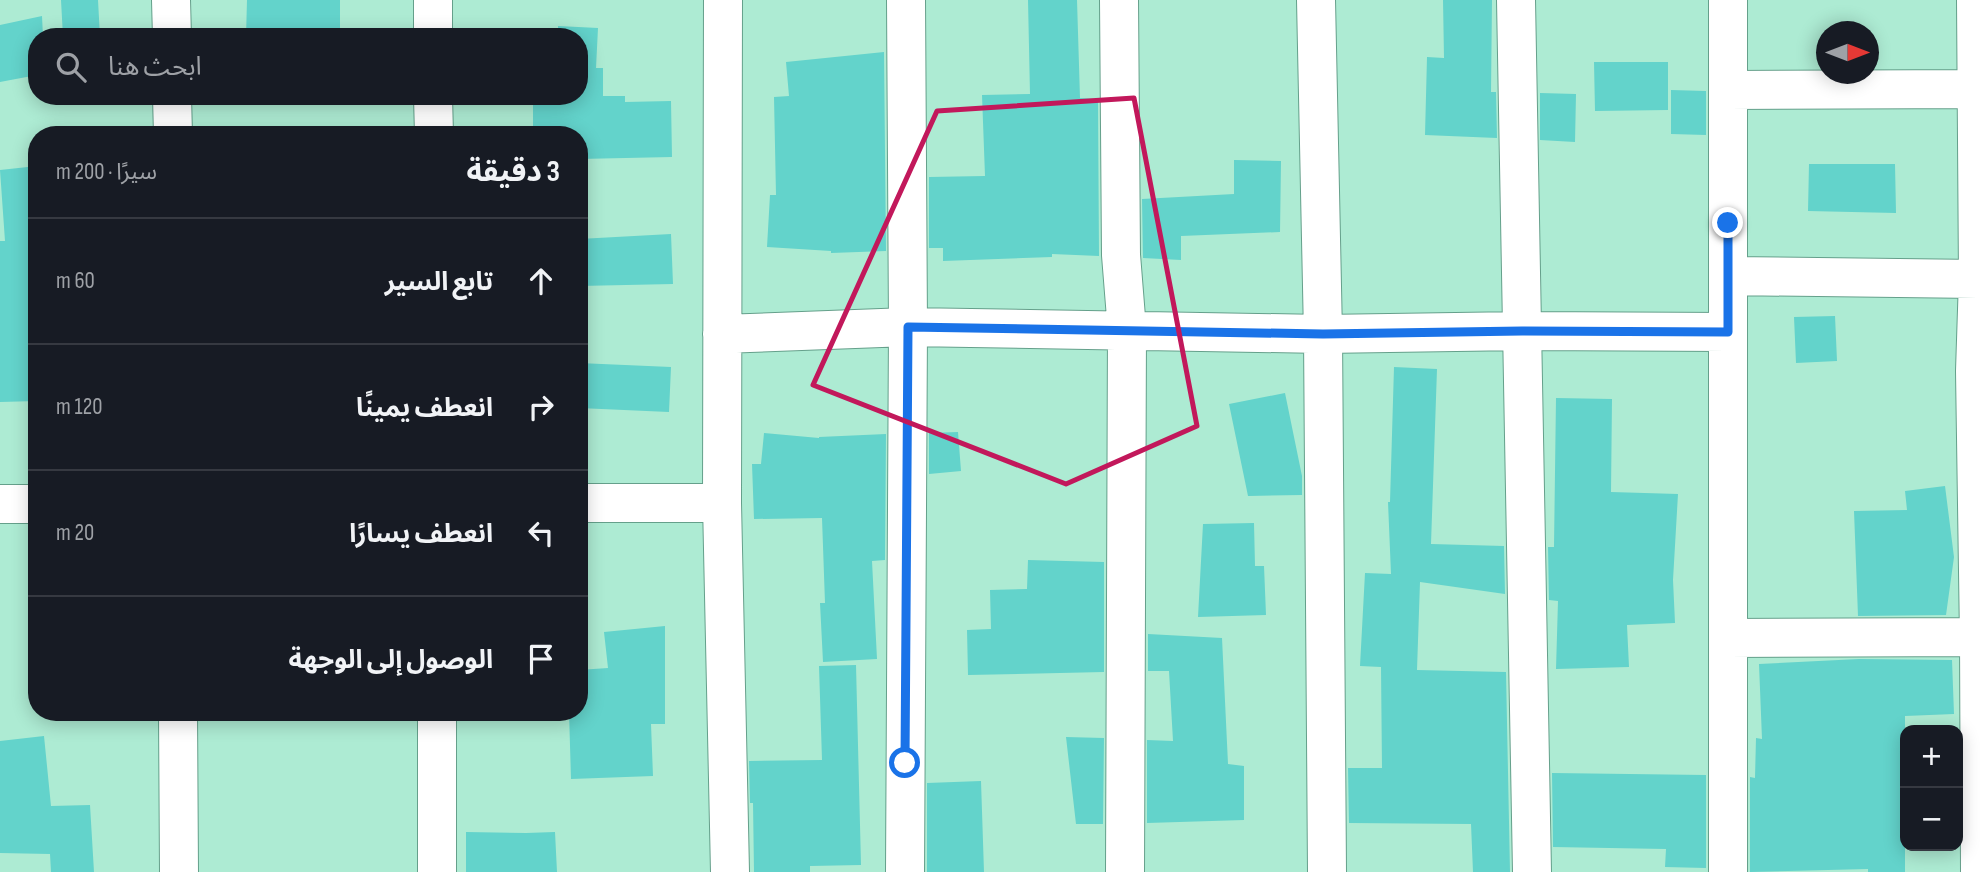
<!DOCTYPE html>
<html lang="ar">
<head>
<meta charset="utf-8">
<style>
	:root { --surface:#171b24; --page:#20242c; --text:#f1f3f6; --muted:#9ea1a6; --line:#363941 }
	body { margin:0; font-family:"Sofia Sans Condensed","Noto Sans Arabic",sans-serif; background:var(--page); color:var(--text); direction:rtl }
	.controls { position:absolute; right:21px; bottom:21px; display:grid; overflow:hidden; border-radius:14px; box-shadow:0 4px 18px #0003 }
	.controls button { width:63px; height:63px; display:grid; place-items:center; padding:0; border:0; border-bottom:2px solid var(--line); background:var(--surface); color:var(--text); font:35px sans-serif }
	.compass { position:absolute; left:1816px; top:21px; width:63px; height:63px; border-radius:50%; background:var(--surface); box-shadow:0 4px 18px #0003; rotate:90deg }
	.stop { position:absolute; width:21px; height:21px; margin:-16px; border:5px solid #1a73e8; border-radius:50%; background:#fff }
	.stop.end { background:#1a73e8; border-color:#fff; box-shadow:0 2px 7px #0008 }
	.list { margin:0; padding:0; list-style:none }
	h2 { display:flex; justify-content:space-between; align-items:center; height:91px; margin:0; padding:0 28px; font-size:30px }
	h2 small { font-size:23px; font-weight:400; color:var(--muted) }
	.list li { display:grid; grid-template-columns:46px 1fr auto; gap:21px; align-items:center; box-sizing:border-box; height:126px; padding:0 28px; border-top:2px solid var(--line) }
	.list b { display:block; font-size:26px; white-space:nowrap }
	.list em { font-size:23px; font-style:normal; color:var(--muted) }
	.icon { flex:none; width:38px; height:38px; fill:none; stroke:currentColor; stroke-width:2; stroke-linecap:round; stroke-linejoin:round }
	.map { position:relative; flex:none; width:1984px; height:872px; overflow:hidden; direction:ltr }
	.search { position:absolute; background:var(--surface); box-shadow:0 4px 18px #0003; left:28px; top:28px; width:560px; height:77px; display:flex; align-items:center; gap:18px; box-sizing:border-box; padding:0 24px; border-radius:28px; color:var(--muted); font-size:26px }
	.panel { position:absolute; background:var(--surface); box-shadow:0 4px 18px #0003; left:28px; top:126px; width:560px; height:595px; border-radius:28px; direction:rtl }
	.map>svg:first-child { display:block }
	.building { fill:#63d3cb }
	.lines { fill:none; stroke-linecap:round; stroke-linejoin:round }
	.minor-casing { stroke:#65a08b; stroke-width:40 }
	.minor { stroke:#fff; stroke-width:38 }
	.route { stroke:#1a73e8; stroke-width:9 }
	.marked { fill:none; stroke:#c2185b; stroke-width:5; stroke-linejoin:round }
</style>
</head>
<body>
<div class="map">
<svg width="1984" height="872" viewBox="0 0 1984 872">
	<rect width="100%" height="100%" fill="#adebd3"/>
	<path class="building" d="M61,0h37l2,37h-37z
		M247,0h93v37h-94z
		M1028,0h49l3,98 18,1 1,157 -47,-2v3l-109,4v-13h-14v-71l56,-1 -3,-81 48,-1z
		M1443,0h49l-1,92h5l1,46 -72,-3 2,-78 17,1z
		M42,16l1,21h-6v38l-37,7v-57z
		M558,26l40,2 -2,40h7v28h22v6l46,-1 1,56 -93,2v-24h-46v-39h46v-59h-101v-7l80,-2z
		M884,52l2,199 -55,2v-2l-64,-4 3,-52h6l-2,-98 15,-1 -3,-34z
		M1594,62h74v48l-73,1z
		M1671,90l35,1v44l-35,-1z
		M1540,93l36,1 -1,48 -35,-2z
		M1234,160l47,1 -1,71 -99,4v24l-38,-2 -1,-59 92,-5z
		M1809,164h86l1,49 -88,-2z
		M37,166v235l-37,1v-161h5l-5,-71z
		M671,234l2,50 -94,2v-47z
		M1835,316l2,45 -41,2 -2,-46z
		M579,363l92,4 -2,45 -90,-4z
		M1394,367l43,2 -6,175 73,2 1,48 -85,-12 -3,88 89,2 4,200h-37l-2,-48 -122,-1 -1,-55h34l-1,-101 -21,-1 5,-93 26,1 -3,-72h2z
		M1285,393l17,83v19l-54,1 -19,-92z
		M1556,398l56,1 -1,93 67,2 -5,86 2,43 -48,2 2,42 -73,2 2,-68 -9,-1 -1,-53h6z
		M958,432l3,39 -32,3v-41z
		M764,433l55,5v-1l67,-3 -1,126 -13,1 5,98 -54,3 -3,-59h5l-3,-85 -68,1 -2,-55h9z
		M1945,486l9,71 -8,58 -88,1 -4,-105 53,-1 -2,-19z
		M1254,523l1,43h9l2,49 -68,2 5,-93z
		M1028,560l76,2v110l-136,3 -1,-45 24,-1 -1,-39 37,-1z
		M665,626v98h-14l2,52 -82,3 -2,-67h10v-42l29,-2 -4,-36z
		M1148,634l74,4 6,126 16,2v54l-97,3v-83l26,1 -4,-70h-21z
		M1859,659l93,1 2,54 -49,2v156h-37v-3l-118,3v-95l5,1 1,-40 6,1 -3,-75z
		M856,665l5,200 -51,1v6h-56l-1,-69h-3l-1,-42 73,-1 -3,-94z
		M44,736l7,70 39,-1 4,67h-43l-1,-18 -50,-1v-112z
		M1066,737l38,1 -1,86h-27z
		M1552,773l154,2v93l-41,-1 1,-18 -113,-2z
		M981,781l3,91h-57v-89z
		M466,832l60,1 29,-1 2,40h-91z"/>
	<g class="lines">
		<g class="minor-casing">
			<path id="minor" d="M171,0l1,37
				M433,0v37
				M723,0l-1,503 8,369
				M1119,0l2,255 6,75 -2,542
				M1316,0l7,334 4,538
				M1516,0l16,872
				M1728,0v872
				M1976,0l2,279 -3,92 4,267 1,234
				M1728,90l256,-1
				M172,96l1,39
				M433,96l1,39
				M1728,276l250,3
				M722,334l186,-7 415,7 199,-3 206,1
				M579,503h143
				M0,504h37
				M1728,638l256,-1
				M178,712l1,160
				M437,712v160
				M905,872l3,-545 -2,-327"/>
		</g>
		<use href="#minor" class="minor"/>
	</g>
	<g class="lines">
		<path class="route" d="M905,763l3,-436 415,7 199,-3 206,1v-109"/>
	</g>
	<path class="marked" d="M1134,98l63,328 -131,58 -253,-99 124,-274z"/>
</svg>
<div class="controls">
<button>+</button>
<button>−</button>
</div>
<svg class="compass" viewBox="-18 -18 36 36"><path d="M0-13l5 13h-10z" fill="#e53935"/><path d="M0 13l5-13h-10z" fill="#9ea1a6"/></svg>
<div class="stop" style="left:905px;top:763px"></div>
<div class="stop end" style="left:1728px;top:223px"></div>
<div class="search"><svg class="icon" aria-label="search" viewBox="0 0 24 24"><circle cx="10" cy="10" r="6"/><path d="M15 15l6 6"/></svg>ابحث هنا</div>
<section class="panel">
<h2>3 دقيقة<small>سيرًا · 200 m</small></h2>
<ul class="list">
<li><svg class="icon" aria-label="ahead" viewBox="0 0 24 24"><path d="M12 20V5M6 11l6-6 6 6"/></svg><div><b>تابع السير</b></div><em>60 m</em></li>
<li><svg class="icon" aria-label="right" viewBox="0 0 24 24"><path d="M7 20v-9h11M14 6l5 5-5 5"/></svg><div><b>انعطف يمينًا</b></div><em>120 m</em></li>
<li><svg class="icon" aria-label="left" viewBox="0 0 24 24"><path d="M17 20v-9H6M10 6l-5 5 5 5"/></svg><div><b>انعطف يسارًا</b></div><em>20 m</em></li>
<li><svg class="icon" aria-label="arrive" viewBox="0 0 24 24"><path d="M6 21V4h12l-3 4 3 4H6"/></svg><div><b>الوصول إلى الوجهة</b></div></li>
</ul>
</section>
</div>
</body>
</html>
